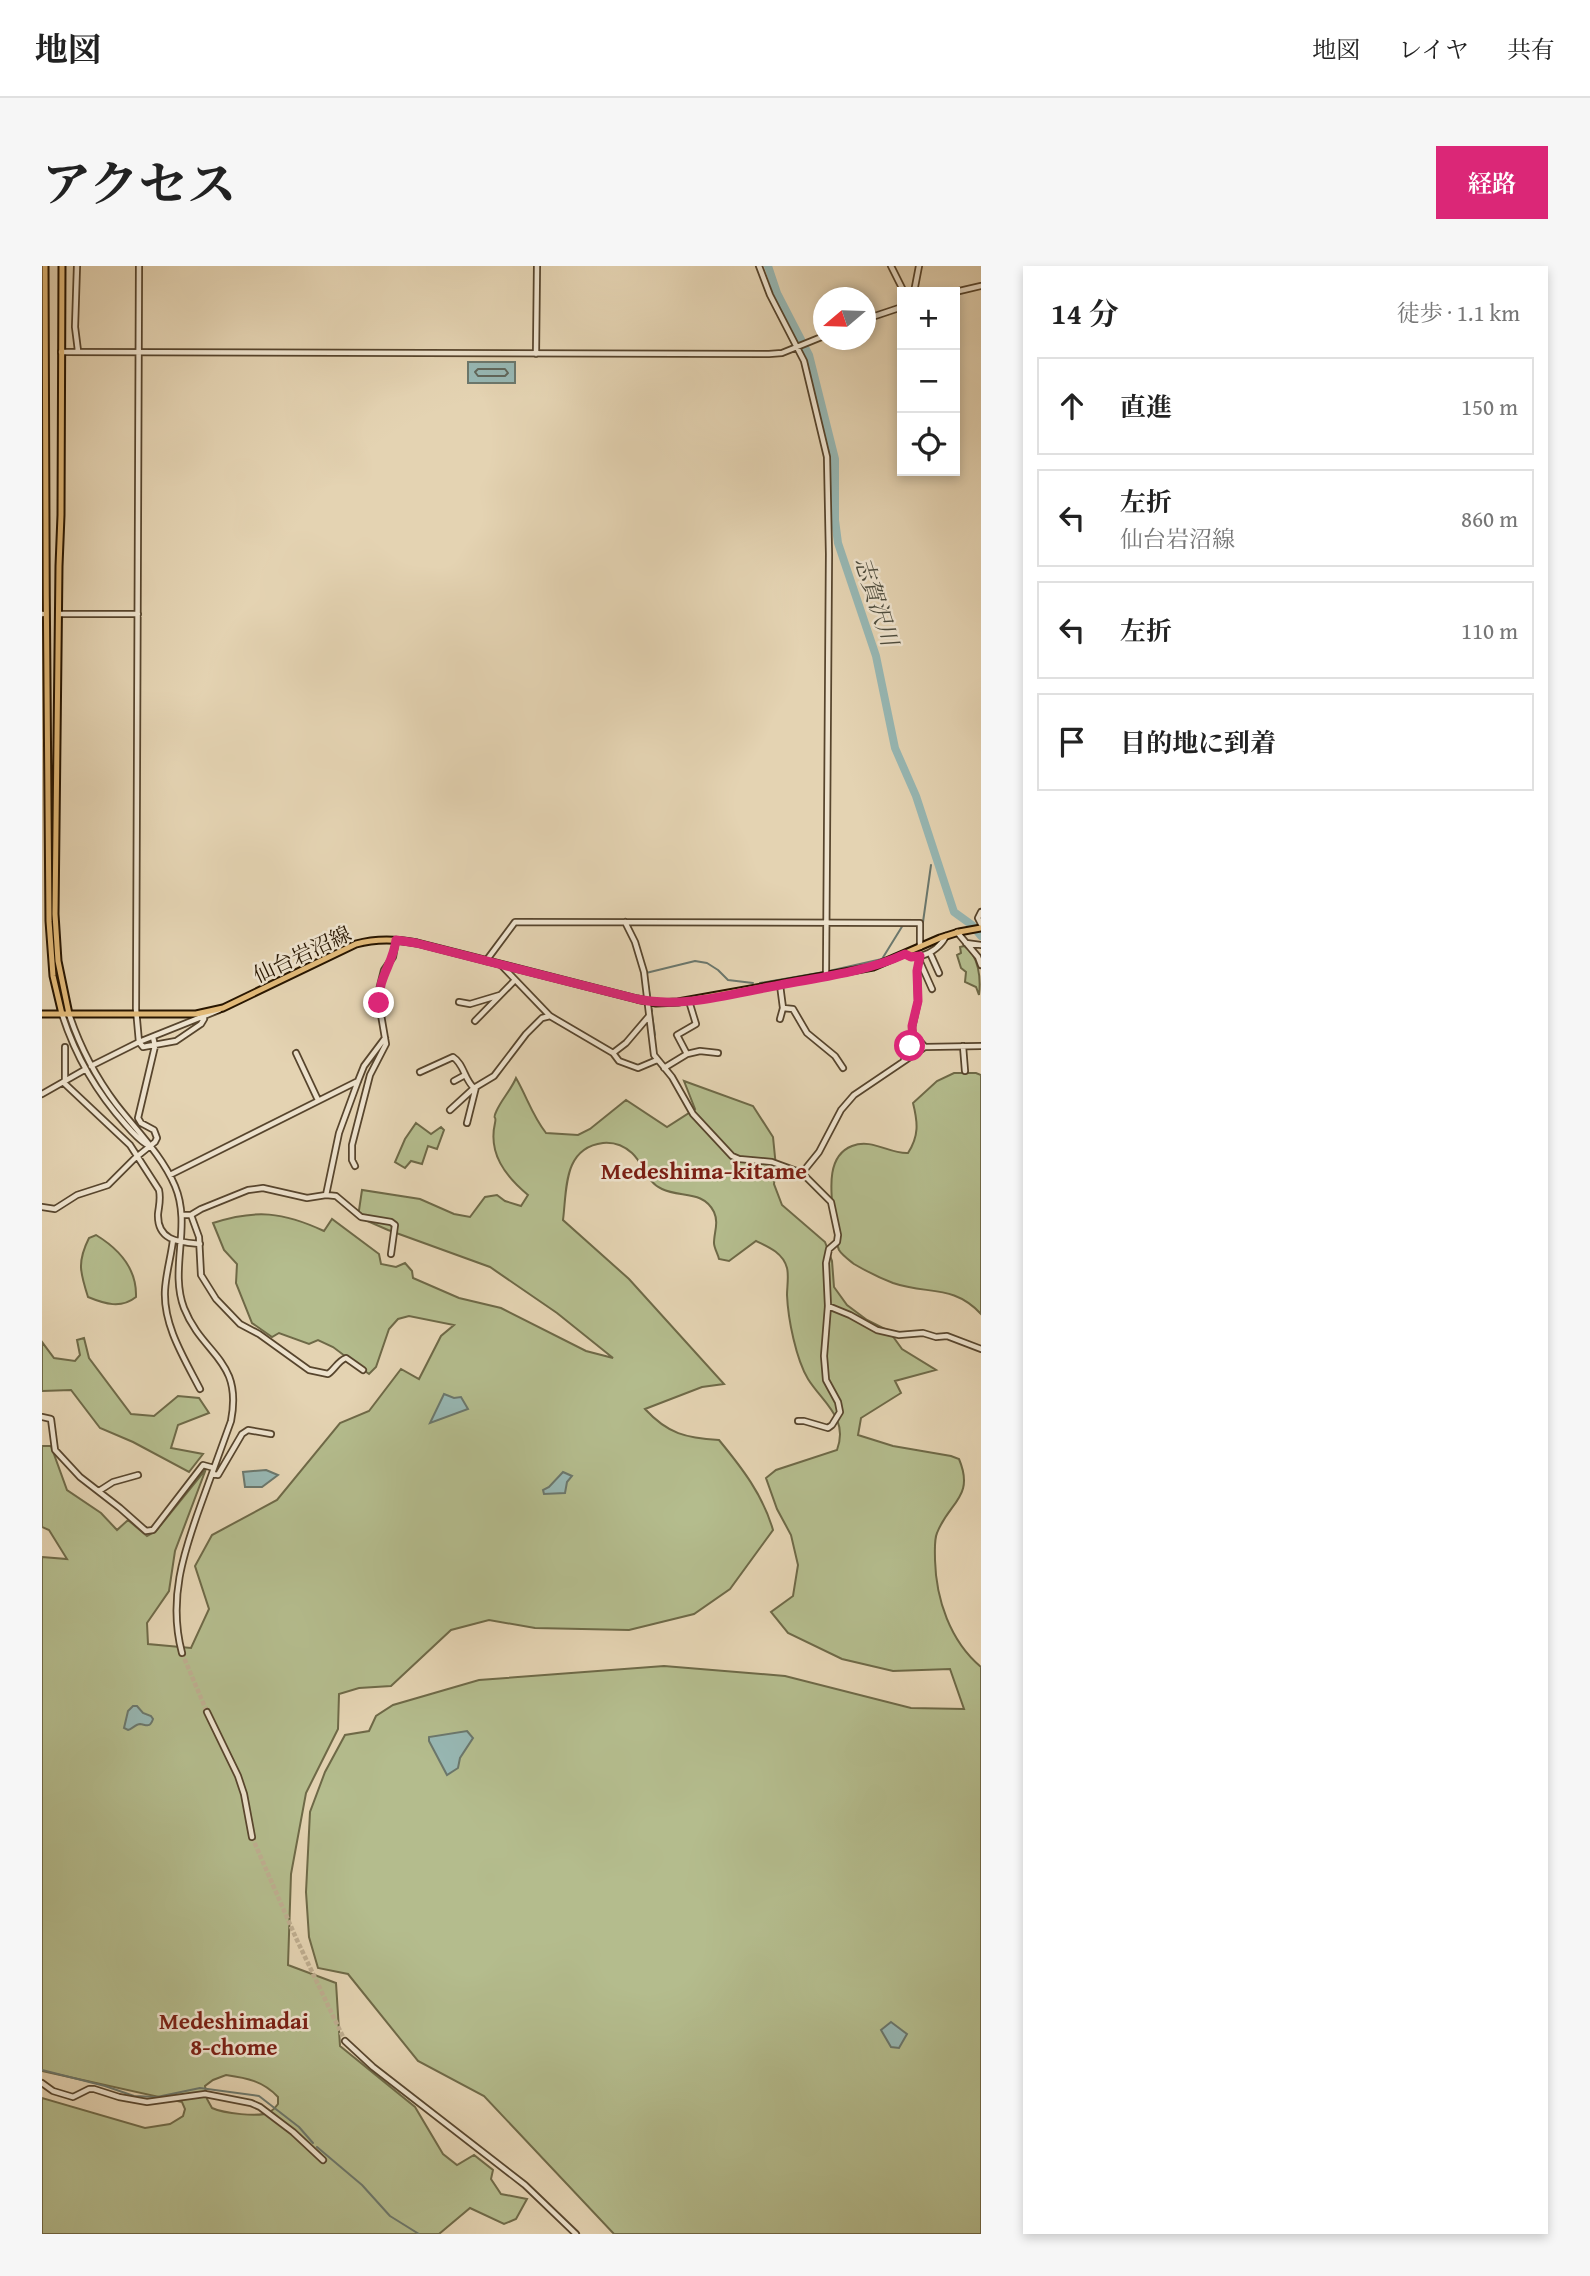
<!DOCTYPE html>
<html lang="ja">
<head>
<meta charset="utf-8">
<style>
	:root { --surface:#fff; --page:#f6f6f6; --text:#222; --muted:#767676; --line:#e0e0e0; --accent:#db2777 }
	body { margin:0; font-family:"Gentium Book Plus","Noto Serif JP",serif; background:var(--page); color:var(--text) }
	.controls { position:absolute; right:21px; top:21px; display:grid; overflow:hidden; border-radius:0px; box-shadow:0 4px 10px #0003 }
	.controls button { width:63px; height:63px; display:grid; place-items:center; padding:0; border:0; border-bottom:2px solid var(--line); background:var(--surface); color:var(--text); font:35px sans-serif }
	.compass { position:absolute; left:771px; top:21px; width:63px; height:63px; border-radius:50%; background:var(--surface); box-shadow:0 4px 10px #0003; rotate:251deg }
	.stop { position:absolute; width:21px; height:21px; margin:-16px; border:5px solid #db2777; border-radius:50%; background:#fff }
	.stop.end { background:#db2777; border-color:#fff; box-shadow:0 2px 7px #0008 }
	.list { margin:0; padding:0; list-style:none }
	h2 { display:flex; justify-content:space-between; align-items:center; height:91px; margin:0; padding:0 28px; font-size:30px }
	h2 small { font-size:23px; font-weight:400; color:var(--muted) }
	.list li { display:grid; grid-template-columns:46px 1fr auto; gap:21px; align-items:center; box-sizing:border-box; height:98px; margin:0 14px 14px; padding:0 14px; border:2px solid var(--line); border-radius:0px }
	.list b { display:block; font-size:26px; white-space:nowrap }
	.list p { margin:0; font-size:23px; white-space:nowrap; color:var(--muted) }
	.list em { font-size:23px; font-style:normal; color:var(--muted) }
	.icon { flex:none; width:38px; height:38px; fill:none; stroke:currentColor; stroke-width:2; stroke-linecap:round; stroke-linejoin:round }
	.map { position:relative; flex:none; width:939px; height:1968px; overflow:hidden; border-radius:0px }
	header { display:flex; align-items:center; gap:42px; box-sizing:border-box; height:98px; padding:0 35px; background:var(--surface); border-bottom:2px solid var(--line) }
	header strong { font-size:33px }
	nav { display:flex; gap:38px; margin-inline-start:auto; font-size:24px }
	.intro { display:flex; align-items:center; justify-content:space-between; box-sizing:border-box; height:168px; padding:0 42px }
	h1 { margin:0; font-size:49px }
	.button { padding:18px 32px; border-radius:0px; background:var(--accent); color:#fff; font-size:24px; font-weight:700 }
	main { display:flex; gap:42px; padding:0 42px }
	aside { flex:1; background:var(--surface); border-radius:0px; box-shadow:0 4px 10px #0003 }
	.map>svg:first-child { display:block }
	.green { fill:#b4bc8d; stroke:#6e6947; stroke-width:2; fill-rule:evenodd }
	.water { fill:#97b7b3; stroke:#6b776c; stroke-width:2 }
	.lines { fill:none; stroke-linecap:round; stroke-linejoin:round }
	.shore { stroke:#60665a; stroke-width:2 }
	.stream { stroke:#6b776c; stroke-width:2 }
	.river { stroke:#97b7b3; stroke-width:8 }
	.minor-tunnel { stroke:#bead8f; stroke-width:4.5; stroke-dasharray:4.5 2; stroke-linecap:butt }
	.minor-casing { stroke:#57452d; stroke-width:8 }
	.major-casing { stroke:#281601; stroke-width:9 }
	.minor { stroke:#ede2cd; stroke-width:4.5 }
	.major { stroke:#e2ba79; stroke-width:5 }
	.route { stroke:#db2777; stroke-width:9 }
	.labels { text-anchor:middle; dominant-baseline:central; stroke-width:5; stroke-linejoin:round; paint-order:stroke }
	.street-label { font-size:21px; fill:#281601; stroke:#ede2cd }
	.water-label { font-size:23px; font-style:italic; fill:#4f4e3f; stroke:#ede2cd }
	.neighbourhood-label { font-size:23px; font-weight:bold; fill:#7a1f14; stroke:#ede2cd }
	.quarter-label { font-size:24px; font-weight:bold; fill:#7a1f14; stroke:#ede2cd }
</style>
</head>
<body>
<header>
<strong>地図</strong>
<nav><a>地図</a><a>レイヤ</a><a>共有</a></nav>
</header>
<div class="intro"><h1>アクセス</h1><a class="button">経路</a></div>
<main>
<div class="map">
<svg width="939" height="1968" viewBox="0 0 939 1968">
	<rect width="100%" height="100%" fill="#e4d3b2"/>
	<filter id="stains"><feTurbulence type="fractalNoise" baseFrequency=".00286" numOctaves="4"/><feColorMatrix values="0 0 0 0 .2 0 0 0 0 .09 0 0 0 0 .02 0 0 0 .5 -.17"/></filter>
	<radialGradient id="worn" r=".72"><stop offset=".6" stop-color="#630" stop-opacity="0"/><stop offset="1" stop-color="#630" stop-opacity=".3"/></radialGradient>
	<path class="green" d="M922,680c15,9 17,33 15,49l-3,-8 -11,-5 1,-10 -5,-4 -4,-13 4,-2 -1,-6z
		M912,807h22l5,2v239c-28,-30 -53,-19 -88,-31 -13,-5 -27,-12 -39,-19 -5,-4 -12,-9 -15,-14 -5,-12 -5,-25 -6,-37 -2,-22 -7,-57 19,-67 20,-8 37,8 56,7 11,-17 10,-30 5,-50l24,-22z
		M474,812c11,19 16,37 30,55l32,2 12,-6 36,-29 41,27 28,-18 -11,-28 69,25 20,31 3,30 -2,17 8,21 43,37 7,19 2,26 13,18 20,15 22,11 13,18 34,21 -41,11 6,12 -40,25 -3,17 35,11 58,10 8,3c16,38 -10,43 -22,74 -3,7 -2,19 -2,27 1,39 15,81 46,107v567h-367l-130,-138 -66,-35 -70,-87 -30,-6 -9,-31 -3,-45 4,-80 15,-40 20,-37 24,-4 7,-15 17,-11 86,-25 185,-14 121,10 126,32 53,1 -14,-40 -57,2 -51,-12 -54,-26 -17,-21 22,-16 5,-31 -7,-30 -14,-26 -11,-31 10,-8 61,-20c12,-32 -14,-47 -29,-71 -12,-20 -20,-60 -21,-84 0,-8 2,-19 0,-27 -4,-15 -18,-21 -31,-27l-27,20 -10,-2c-1,-5 -5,-11 -5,-16 0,-11 5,-20 0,-31 -11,-22 -34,-14 -52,-23 -16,-7 -18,-25 -30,-36 -9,-8 -18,-11 -29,-10 -40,5 -36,46 -40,77l66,59 95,105 -22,3 -57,22c23,25 41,29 74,31 23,28 44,55 54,90l-43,59 -36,25 -65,16 -94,-2 -46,-8 -38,10 -60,56 -32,2 -20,6 -1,35 -32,64 -15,81 -3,91 48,18 4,63 75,61 28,47 14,11 17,-10 19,15 -2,9 10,15 26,5 -11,20 -12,5 -34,-16 -31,26h-397v-136l103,30 25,-4 13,-8 2,-7 -3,-7 -140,-31v-514l25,2 -18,-29 -7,-3v-81h9l16,44 34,23 16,17 11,-10 19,16 9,-5 50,-62 -31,82 -6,40 -22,32 1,21 43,4 18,-39 -14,-43 17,-31 65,-35 63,-77 29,-12 32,-42 18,10 22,-43 13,-11 -45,-9 -11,3 -9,10 -13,38 -7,7 -36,-27 -15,-7 -9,4 -30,-11 -7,4 -20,-14 -16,-40 1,-19 -13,-14 -11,-27c43,-14 70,-11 111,8l8,-12 47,35 2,10 15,3 9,-4 7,8 1,7 46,20 42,10 85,43 27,7 -56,-45 -67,-46 -102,-37 -30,-13 4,-27 58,9 34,15 16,3 15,-20 12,-2 8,6 16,5 7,-11c-23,-19 -40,-42 -33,-72 2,-9 -3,-2 1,-11 5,-12 15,-22 20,-34zM184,1809c21,3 37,6 52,22v7c-2,3 -5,6 -8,8 -11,6 -47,1 -58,-4l-5,-9 -2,-13 8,-6z
		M374,857l15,11 10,-7 3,3 -7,19 -9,-3 -6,18 -11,-3 -6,7 -10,-6 10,-23z
		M54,969c23,14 41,34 40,62 -15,12 -31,7 -48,0 -8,-25 -11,-35 1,-59z
		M42,1072l5,20 42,56 23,2 24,-20 21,2 10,15 -31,12 -7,23 32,6 -14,18 -56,-30 -33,-14 -29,-38 -29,1v-49l12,16 21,3 5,-6 -3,-15z"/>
	<path class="water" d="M426,96h47v21h-47z
		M402,1128l10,4 7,-1 7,12 -38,14z
		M224,1204l12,5 -16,12h-17l-2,-15z
		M521,1206l9,4 -5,6 -2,11 -21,1 -1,-4 6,-3z
		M91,1440h4l6,7 8,3 2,3c-3,9 -6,6 -13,5 -4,0 -8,5 -12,6l-4,-2 4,-17z
		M425,1465l6,7 -13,20 -2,10 -11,7 -18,-34v-4z
		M849,1756l16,12 -8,14 -8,-1 -10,-17z"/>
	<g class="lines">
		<path class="shore" d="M436,103h27l3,4 -3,3h-27l-3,-4z"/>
		<path class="stream" d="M893,597l3,-1
			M881,656l8,-57
			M787,705l53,-12 21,-34h10
			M718,717l64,-11
			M608,731l-4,-24 49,-12 12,2 11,7 10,10 25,3
			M609,741l1,4
			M610,749l3,20
			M0,1804l63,16 29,10 23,1 43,-9 59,8 40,31 14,16
			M275,1881l45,38 28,31 29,18"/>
		<path class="river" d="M726,0l9,27 32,62 26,104v61l3,23 38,113 19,92 21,48 38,116 18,13 9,11"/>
		<path class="minor-tunnel" d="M140,1387l25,59
			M210,1571l44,101 49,103"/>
		<g class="minor-casing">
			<path id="minor" d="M35,0l-2,61 3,24
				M97,0l-3,743 3,33
				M717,0l11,29 34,66 23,96 2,97 -3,422
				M849,0l13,26
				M872,26l5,-26
				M913,26l26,-6
				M824,53l36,-12
				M19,86l708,2 13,-1 42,-17
				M494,88l1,-88
				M0,348h1
				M19,348h77
				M939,646l-3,6 3,6
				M583,656l10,20 9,30 10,83 18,22 21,37 39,42 7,3 33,3 30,11 29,29 7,33 -1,7 -8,7 -3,14 2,43 -4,50 2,24 12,22 2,10 -8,13 -4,3 -24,-7h-6
				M915,666l21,25 3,8
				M924,677l15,2
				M888,687l9,20
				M863,688l6,3 10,-1
				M444,695l29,-39 405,1v24
				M878,696l12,27
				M460,700l48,50 63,37 13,-10 23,-27
				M417,736l11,2 30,-9
				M741,742l10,1 14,24 28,23 8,12
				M20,748c13,41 35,79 64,111 6,7 12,14 20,19
				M27,748c11,33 26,62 47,90 20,26 46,51 59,82 17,40 -6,83 9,122 19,48 59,51 47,113 -10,28 -20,55 -30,83 -18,50 -33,96 -19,149
				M738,753l3,-11 -3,-23
				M433,755l40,-41
				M872,769l11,12
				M97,776l4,5 33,-6 25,-17 3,-5
				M921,780l2,25
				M254,787l22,47
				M571,787l6,8 19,7 19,-8
				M645,788l13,-3 18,2
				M862,794l9,-21 -1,-11 6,-27 -1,-29 4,-16c10,-3 20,-10 25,-20
				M49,800l48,-24 80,-32
				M622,802l23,-14 -10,-19 19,-11 -7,-23
				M378,806l33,-15c11,7 11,22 21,31l20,-12 32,-42 16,-16 8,-2
				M23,815v-34
				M412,815l11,-6
				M21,816l67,63 29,45c2,9 0,15 -1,24 -1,27 21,28 42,30
				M0,828l44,-25
				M408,844l24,-22
				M425,857l9,-36
				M313,900l-3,-6v-15l18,-70 16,-31 -7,-41v-13l5,-20 9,-13 3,-17
				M760,907l17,-21 22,-42 13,-15 71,-48 56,-1
				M128,909l188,-94
				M284,929l13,-62 19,-52 6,-15 21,-28
				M0,941l13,2 22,-14 31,-10 26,-26 21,-17 2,-4 -3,-8 -13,-7 -3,-5 17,-72 -2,-9
				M140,949h9l10,-6 47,-19 15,-2 44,10 19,-3 10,1 25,21 30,5 4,3 -4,29
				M149,949l8,22 2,38 15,24 24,25 19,10 50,36 19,4c7,-5 10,-13 18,-16l17,12
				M131,974c-2,17 -7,33 -8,50 -2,35 19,68 35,99
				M786,1040l22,9 27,15 22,5 24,-2 13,4 11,-1 34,13
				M0,1151l9,2 4,31 25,27 40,31 26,23 7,-1 50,-65 11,3
				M170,1208l6,1 24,-41 6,-4 23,4
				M57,1225l14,-9 25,-7
				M165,1446l31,64 6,18 8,43
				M303,1775l28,26 152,118 51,49
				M0,1817l11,8 20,6 16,-8h5l25,8 28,5 58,-8 46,9 9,4 33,25 30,28"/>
		</g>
		<g class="major-casing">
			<path id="major" d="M3,0c0,218 2,437 4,655l4,55 9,38
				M20,0l-1,249 -2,51 -4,348 3,47 11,53
				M0,748h154l27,-6 133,-64c21,-6 40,-5 61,-1l220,56 19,4 22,-1 195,-35 67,-29 19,-6 22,-4"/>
		</g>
		<use href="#minor" class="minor"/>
		<use href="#major" class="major"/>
	</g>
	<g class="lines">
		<path class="route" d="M337,737c-1,-26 14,-39 17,-63l20,3 221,56c47,10 97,-6 143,-14 42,-8 86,-13 125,-31l6,3 9,-1 -3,15 1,30 -6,25 1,13 -3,7"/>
	</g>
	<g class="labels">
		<g class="street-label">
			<text transform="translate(260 688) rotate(-25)">仙台岩沼線</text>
		</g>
		<g class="water-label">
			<text transform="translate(835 335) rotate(72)">志賀沢川</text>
		</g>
		<g class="neighbourhood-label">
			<text x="192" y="1754">Medeshimadai<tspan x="192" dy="26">8-chome</tspan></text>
		</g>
		<g class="quarter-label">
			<text x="662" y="904">Medeshima-kitame</text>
		</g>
	</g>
	<rect width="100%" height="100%" filter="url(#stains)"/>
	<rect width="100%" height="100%" fill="url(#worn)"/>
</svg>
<div class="controls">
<button>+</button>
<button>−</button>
<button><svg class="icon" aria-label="locate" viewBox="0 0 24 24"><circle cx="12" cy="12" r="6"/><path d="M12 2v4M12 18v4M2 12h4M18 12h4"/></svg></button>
</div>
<svg class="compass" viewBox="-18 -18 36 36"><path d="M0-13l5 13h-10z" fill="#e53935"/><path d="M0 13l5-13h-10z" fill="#767676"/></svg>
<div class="stop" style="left:868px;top:780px"></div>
<div class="stop end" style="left:337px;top:737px"></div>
</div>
<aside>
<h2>14 分<small>徒歩 · 1.1 km</small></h2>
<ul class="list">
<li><svg class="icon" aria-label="ahead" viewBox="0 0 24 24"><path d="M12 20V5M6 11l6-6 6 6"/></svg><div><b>直進</b></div><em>150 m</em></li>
<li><svg class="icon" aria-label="left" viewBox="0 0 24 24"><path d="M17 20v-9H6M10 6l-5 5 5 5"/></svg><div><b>左折</b><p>仙台岩沼線</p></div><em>860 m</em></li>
<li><svg class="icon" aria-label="left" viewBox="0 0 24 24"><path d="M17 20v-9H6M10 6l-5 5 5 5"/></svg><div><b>左折</b></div><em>110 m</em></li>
<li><svg class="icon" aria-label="arrive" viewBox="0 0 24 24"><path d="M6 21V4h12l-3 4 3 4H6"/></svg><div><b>目的地に到着</b></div></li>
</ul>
</aside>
</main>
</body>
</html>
